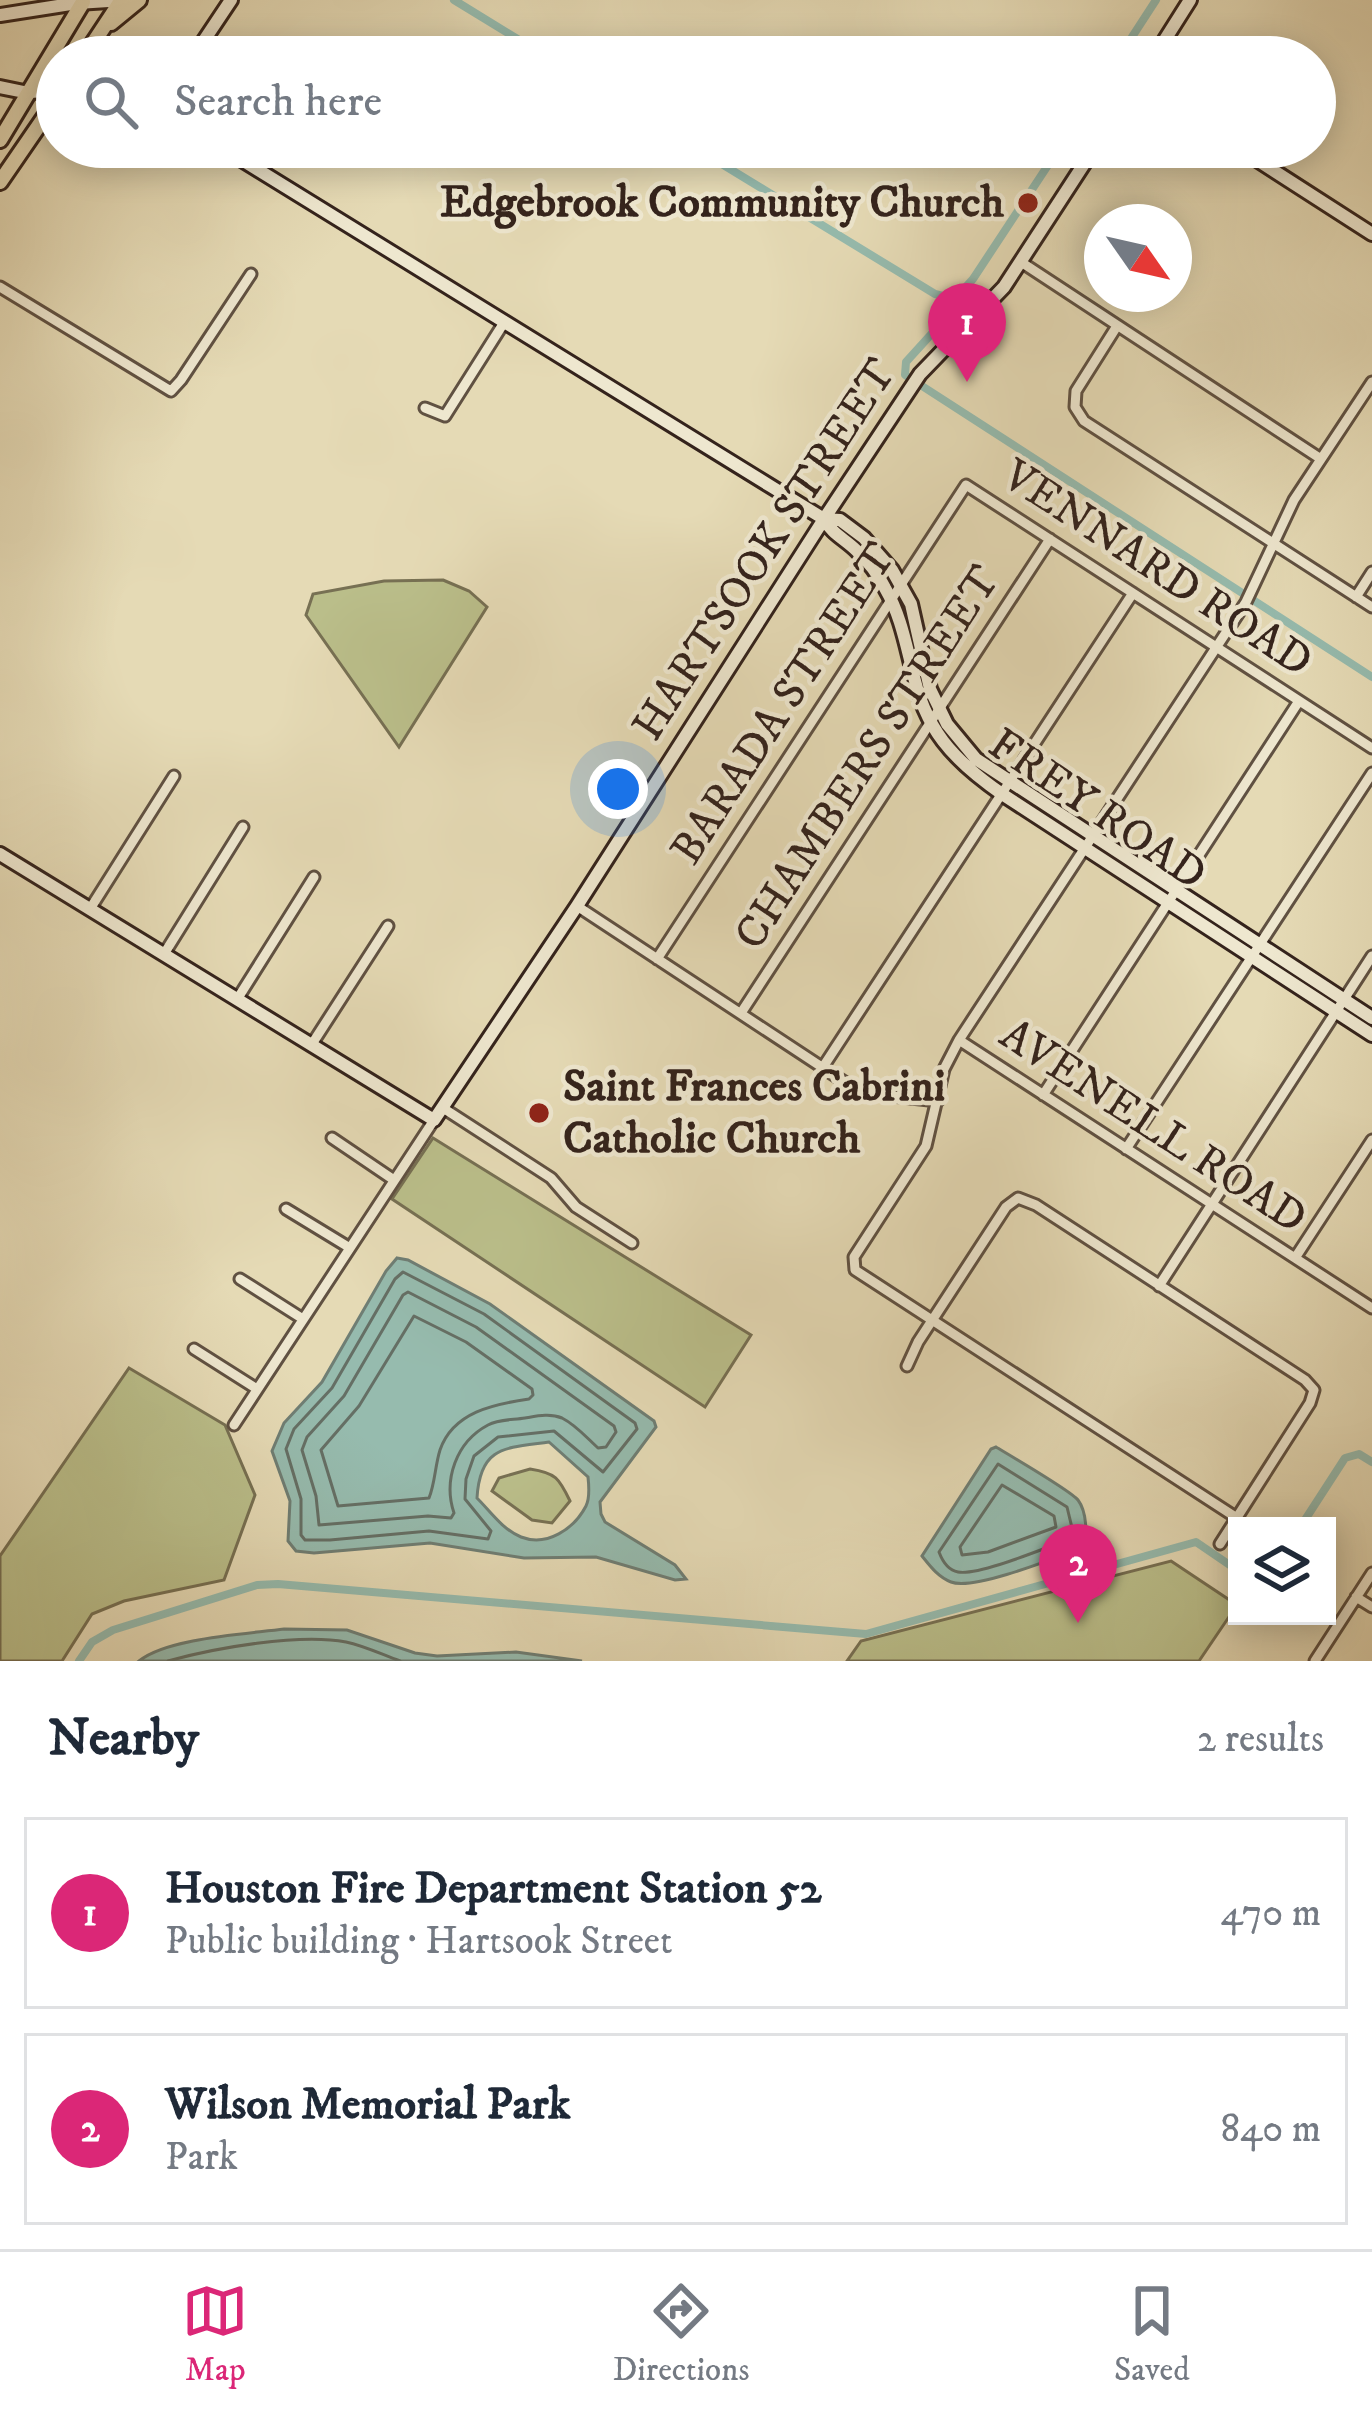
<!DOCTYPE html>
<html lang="en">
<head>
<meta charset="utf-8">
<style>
	:root { --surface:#fff; --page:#f2f2f3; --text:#1f2937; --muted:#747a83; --line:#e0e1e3; --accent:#db2777 }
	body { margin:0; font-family:"IM FELL DW Pica",serif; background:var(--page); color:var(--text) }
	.controls { position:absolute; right:36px; bottom:36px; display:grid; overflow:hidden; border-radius:0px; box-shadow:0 6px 30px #0003 }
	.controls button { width:108px; height:108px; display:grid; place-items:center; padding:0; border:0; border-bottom:3px solid var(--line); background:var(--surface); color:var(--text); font:60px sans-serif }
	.compass { position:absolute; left:1084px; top:204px; width:108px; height:108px; border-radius:50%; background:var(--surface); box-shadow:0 6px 30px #0003; rotate:124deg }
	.you { position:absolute; left:618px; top:789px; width:42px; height:42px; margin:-30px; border:9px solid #fff; border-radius:50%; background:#1a73e8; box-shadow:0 0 0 18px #1a73e833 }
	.badge { display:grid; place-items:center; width:78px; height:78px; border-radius:50%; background:var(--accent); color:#fff; font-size:39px; font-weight:700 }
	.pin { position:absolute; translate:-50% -99px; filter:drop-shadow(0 3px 6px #0008) }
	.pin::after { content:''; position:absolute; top:63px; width:42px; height:36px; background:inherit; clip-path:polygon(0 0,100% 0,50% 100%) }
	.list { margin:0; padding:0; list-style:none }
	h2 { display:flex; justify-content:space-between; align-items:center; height:156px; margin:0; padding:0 48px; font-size:51px }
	h2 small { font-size:39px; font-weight:400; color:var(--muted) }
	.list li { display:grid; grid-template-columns:78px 1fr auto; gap:36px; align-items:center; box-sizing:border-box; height:192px; margin:0 24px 24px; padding:0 24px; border:3px solid var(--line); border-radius:0px }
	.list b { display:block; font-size:45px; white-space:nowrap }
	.list p { margin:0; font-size:39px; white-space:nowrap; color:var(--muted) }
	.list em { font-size:39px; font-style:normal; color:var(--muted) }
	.icon { flex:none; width:66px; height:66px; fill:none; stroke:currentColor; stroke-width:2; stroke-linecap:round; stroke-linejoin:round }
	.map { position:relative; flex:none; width:1372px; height:1661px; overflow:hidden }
	.search { position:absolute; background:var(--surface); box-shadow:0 6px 30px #0003; left:36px; right:36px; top:36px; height:132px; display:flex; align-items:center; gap:30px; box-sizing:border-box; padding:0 42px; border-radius:66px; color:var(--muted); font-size:45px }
	.sheet { height:588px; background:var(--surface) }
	nav { display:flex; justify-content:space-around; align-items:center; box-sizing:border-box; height:168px; border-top:3px solid var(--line); background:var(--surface); font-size:33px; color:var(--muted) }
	nav a { display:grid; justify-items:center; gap:6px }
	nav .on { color:var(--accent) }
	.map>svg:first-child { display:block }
	.green { fill:#babe8a; stroke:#777053; stroke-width:3 }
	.water { fill:#96bbae; stroke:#6f7e74; stroke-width:3; fill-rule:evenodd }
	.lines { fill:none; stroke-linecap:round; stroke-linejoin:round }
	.shore { stroke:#656f65; stroke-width:3 }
	.canal { stroke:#96bbae; stroke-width:8 }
	.street-casing { stroke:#605142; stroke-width:15 }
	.secondary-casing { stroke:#34231c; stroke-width:18 }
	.primary-casing { stroke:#34231c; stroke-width:20 }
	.street { stroke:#eee7cf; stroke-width:9 }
	.secondary { stroke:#eee7cf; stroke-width:12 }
	.primary { stroke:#e5dab5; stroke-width:14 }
	.poi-dot { fill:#8f2418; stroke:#eee7cf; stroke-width:4.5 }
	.labels { text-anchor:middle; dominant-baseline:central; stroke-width:9; stroke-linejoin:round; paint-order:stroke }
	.poi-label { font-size:45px; font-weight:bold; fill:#34231c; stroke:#eee7cf; text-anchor:end }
	.street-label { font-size:45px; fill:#34231c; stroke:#eee7cf }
</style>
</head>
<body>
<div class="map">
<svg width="1372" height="1661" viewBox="0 0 1372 1661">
	<rect width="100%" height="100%" fill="#e5dab5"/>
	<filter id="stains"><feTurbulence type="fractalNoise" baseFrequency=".00167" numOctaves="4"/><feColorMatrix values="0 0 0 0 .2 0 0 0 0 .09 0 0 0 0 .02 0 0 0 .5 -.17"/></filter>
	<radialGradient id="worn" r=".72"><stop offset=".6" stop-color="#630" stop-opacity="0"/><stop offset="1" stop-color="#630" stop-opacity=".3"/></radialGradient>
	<path class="green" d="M443,580l26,11 18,16 -88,140 -93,-132 7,-21 71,-13z
		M433,1138l318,197 -46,72 -313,-208z
		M129,1368l96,57 30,70 -31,85 -100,21 -32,13 -30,47h-62v-105z
		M530,1469c26,4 29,9 40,32l-18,22 -20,-3 -40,-29 7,-13z
		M1171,1561l66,44 -38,56h-352l14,-20z"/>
	<path class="water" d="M397,1258l11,2 82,44 164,117 2,6 -56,75 1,12 4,8 70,43 11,14 -11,1 -79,-23 -72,1 -94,-15 -116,10 -18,-2 -8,-10 2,-40 -18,-50 12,-28 38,-41 64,-111zM549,1442l39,35c1,9 2,21 -2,29 -12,23 -39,41 -65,31 -18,-7 -31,-26 -44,-39 3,-52 28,-50 72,-56z
		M996,1447c15,9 75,44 82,53 9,12 9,34 6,47 -27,10 -110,44 -133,35 -13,-5 -21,-16 -29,-26l69,-107z
		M284,1629l63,1 68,23 22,3 79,-4 66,9h-443c28,-23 107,-27 145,-32z"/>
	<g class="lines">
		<path class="shore" d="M403,1272l81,42 151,109 2,6 -34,43 -49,-41 -56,6 -24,19 -8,23 -1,20 26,32 -3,8 -59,-8 -99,9h-25l-4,-5v-36l-15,-50 8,-20 38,-41 63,-109z
			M408,1292l68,35 138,99 2,6 -10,15 -8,1c-11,-10 -22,-23 -36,-30 -12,-5 -25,-2 -37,0 -12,2 -26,1 -37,7 -32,17 -45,55 -34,88l-3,5 -23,-2 -109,9 -3,-29 -14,-46 5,-13 37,-41 59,-101z
			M414,1316l52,26 66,47 1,6 -4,4c-35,5 -76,13 -89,51 -5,16 -5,33 -11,48l-91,8 -17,-56 38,-44z
			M998,1464l69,43 7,29 -4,3c-23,8 -91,37 -112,33 -11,-2 -16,-12 -19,-20z
			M1002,1485l52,31 2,11 -68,25 -26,3 -2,-8z
			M168,1661c47,-13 131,-28 178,-19 19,4 37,13 54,19"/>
		<path class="canal" d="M454,0l93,57
			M1119,57l37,-57
			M694,147l241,147 20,5
			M1060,147l-87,132 -18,20v9l-49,54 -1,13 467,302
			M1301,1526l44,-68 14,-4 13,8
			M79,1661l13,-19 21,-12 144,-45 21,-1 588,50 330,-92 41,28"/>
		<g class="street-casing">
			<path id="street" d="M1021,262l300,197
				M0,287l171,104 10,-11 70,-106
				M1117,326l-41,65 -1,16 9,14 288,186
				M425,408l20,8 60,-95
				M1356,597l16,-25
				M577,906l269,177 29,11 63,7
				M90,909l84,-133
				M164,954l79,-127
				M657,959l309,-474 406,263
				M238,998l76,-121
				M741,1013l309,-474
				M959,1040l413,268
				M312,1044l76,-118
				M823,1067l310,-474
				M1043,1095l256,-394
				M443,1108l108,70 25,29 56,36
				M332,1138l62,42
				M1126,1149l246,-376
				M286,1209l64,39
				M1295,1258l77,-118
				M240,1279l63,40
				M1159,1286l213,-330
				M194,1349l63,40
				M907,1366l11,-24 88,-135 12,-9 18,7 269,175 9,10 -4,13 -90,141
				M234,1425l200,-305
				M1237,1518l-382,-248 -1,-13 72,-111 18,-77 15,-29 287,-438 48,-102 78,-118
				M1356,1597l16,10
				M1315,1661l57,-88"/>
		</g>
		<g class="secondary-casing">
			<path id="secondary" d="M0,15l77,-12 47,-3
				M193,57l38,-57
				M1154,57l36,-57
				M0,87l24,5 33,-1
				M221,147l551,340 52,32 16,1 24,18 28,32 19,34 19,85 17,35 29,35 396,259
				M1237,147l135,87
				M824,519c8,15 21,20 33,32 12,11 21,23 28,37 15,26 20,52 27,80 12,61 41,92 90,126l370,241
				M0,854l434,266 143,-214 247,-387 96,-145 84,-87 91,-140"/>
		</g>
		<g class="primary-casing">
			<path id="primary" d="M111,23l28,-23
				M84,57l37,-56
				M57,60l-3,12 3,11
				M0,140l83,-138
				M0,182l57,-83"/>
		</g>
		<use href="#street" class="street"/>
		<use href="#secondary" class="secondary"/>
		<use href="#primary" class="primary"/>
	</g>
	<g class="poi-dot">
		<circle cx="1028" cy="203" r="12"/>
		<circle cx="539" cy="1113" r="12"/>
	</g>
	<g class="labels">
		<g class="poi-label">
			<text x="1004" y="203">Edgebrook Community Church</text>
			<text x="563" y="1087" text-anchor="start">Saint Frances Cabrini<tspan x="563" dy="52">Catholic Church</tspan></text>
		</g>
		<g class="street-label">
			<text transform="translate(765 550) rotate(-57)">HARTSOOK STREET</text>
			<text transform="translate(1157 569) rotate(33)">VENNARD ROAD</text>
			<text transform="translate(784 704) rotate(-57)">BARADA STREET</text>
			<text transform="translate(868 758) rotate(-57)">CHAMBERS STREET</text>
			<text transform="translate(1097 810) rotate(34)">FREY ROAD</text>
			<text transform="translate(1153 1127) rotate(33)">AVENELL ROAD</text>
		</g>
	</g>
	<rect width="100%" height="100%" filter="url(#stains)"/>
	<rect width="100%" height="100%" fill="url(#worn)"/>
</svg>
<div class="controls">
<button><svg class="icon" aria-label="layers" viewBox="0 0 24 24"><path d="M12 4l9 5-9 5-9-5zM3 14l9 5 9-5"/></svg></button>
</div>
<svg class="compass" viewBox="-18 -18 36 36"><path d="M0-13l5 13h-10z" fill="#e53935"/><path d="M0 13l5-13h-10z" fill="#747a83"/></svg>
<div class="you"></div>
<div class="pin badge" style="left:967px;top:382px">1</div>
<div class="pin badge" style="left:1078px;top:1623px">2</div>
<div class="search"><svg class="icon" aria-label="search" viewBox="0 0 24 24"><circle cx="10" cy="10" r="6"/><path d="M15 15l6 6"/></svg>Search here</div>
</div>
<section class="sheet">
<h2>Nearby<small>2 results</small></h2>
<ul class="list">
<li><span class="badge">1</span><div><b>Houston Fire Department Station 52</b><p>Public building · Hartsook Street</p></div><em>470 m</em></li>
<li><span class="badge">2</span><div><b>Wilson Memorial Park</b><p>Park</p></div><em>840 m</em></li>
</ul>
</section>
<nav>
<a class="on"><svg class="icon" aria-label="map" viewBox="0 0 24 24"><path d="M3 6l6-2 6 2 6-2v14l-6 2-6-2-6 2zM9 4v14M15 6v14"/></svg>Map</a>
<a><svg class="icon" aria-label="directions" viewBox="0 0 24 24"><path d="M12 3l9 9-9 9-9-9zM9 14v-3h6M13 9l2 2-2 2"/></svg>Directions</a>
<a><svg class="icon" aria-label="saved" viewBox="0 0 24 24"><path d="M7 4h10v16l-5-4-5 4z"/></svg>Saved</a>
</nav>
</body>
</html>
